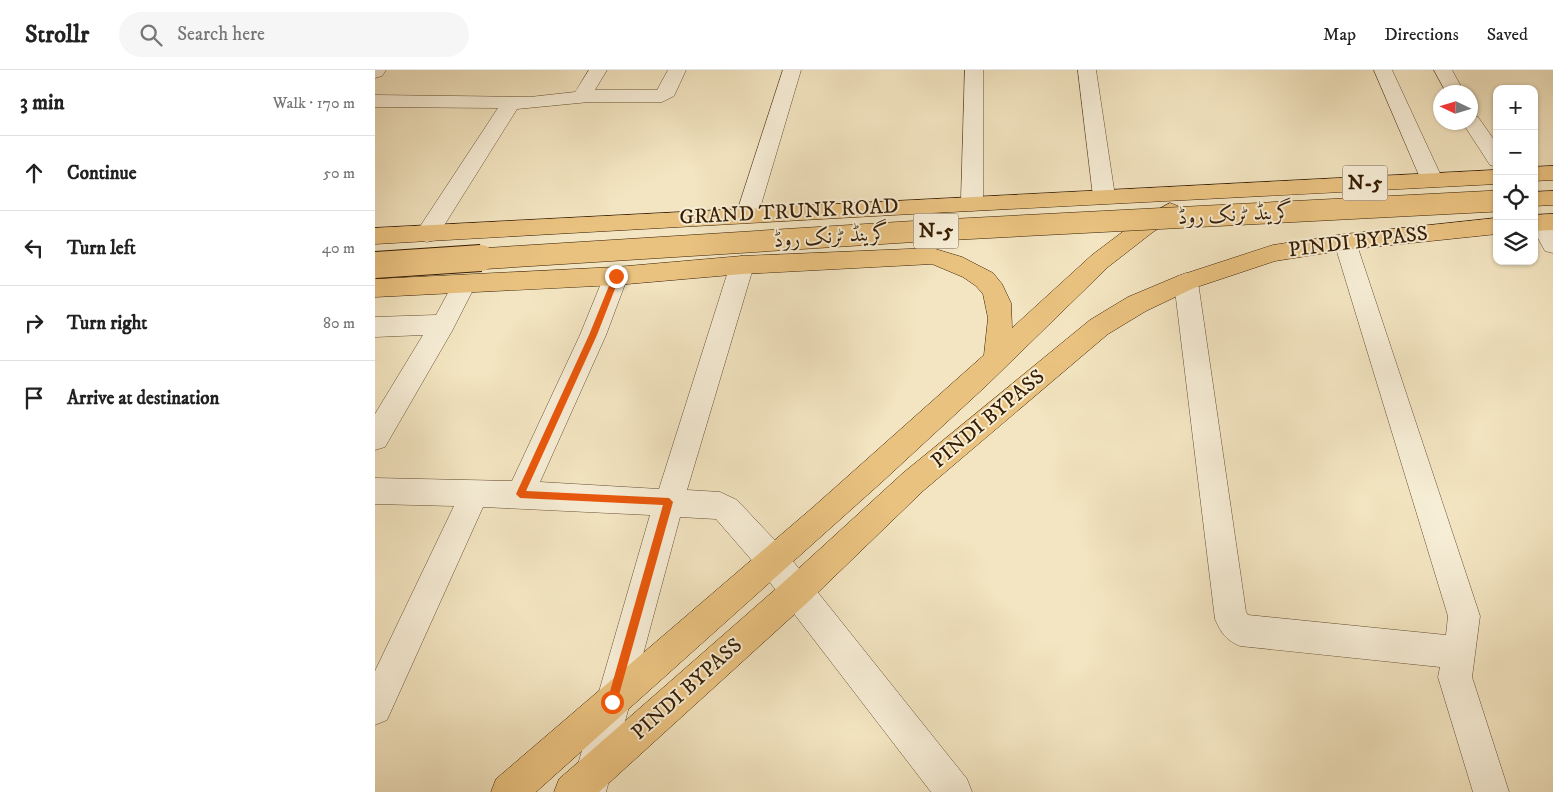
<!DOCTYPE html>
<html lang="en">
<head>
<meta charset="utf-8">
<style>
	:root { --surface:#fff; --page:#f6f6f6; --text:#222; --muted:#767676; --line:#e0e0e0 }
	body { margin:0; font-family:"IM FELL DW Pica",Amiri,serif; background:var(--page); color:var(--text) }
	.controls { position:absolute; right:15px; top:15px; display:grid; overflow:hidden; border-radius:10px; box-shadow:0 1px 4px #0004 }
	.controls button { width:45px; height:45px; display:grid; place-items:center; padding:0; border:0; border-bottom:1px solid var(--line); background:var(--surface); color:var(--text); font:25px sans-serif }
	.compass { position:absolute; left:1058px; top:15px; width:45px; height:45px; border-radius:50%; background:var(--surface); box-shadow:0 1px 4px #0004; rotate:274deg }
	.stop { position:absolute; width:15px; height:15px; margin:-11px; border:4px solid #ea580c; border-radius:50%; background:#fff }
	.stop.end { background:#ea580c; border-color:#fff; box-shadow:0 1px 5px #0008 }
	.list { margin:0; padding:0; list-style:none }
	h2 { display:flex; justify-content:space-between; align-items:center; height:65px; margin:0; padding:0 20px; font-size:21px }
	h2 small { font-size:16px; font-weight:400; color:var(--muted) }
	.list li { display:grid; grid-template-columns:32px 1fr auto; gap:15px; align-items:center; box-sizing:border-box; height:75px; padding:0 20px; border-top:1px solid var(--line) }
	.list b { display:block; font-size:19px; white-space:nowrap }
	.list em { font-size:16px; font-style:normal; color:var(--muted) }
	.icon { flex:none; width:28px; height:28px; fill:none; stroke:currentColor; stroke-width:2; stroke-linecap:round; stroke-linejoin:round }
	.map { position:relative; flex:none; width:1178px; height:722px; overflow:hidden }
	header { display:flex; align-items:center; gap:30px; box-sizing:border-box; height:70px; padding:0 25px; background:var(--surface); border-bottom:1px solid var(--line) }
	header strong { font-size:24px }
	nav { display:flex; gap:28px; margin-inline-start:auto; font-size:18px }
	.search { width:350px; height:45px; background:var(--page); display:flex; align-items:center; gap:12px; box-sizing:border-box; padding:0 18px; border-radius:28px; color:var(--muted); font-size:19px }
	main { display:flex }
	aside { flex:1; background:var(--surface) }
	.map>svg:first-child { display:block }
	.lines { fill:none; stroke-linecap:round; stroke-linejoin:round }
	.minor-casing { stroke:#654e31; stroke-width:1 }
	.highway-casing { stroke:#361c01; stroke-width:1 }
	.minor { fill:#f7eed7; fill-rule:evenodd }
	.highway { fill:#eac280; fill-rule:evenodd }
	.highway-bridge-far1-casing { stroke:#361c01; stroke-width:22; stroke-linecap:butt }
	.highway-bridge-casing { stroke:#361c01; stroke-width:28; stroke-linecap:butt }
	.highway-bridge-far1 { stroke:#eac280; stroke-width:21 }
	.highway-bridge { stroke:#eac280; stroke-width:26 }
	.route { fill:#ea580c }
	.labels { text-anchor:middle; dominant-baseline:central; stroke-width:4; stroke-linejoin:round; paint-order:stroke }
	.shield { fill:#f7eed7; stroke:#705b41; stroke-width:1 }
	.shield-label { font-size:20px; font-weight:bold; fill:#361c01 }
	.street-label { font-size:21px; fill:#361c01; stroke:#f7eed7 }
</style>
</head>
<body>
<header>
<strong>Strollr</strong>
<div class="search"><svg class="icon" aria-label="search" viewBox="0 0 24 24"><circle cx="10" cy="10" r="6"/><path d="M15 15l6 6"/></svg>Search here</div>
<nav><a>Map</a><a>Directions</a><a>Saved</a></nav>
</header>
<main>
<aside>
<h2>3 min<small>Walk · 170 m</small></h2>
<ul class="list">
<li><svg class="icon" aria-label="ahead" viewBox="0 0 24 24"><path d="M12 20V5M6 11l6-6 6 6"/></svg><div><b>Continue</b></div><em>50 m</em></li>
<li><svg class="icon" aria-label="left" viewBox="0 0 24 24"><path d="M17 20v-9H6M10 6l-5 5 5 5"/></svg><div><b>Turn left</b></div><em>40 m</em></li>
<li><svg class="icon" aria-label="right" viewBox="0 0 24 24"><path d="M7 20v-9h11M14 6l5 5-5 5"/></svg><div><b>Turn right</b></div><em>80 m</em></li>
<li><svg class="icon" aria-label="arrive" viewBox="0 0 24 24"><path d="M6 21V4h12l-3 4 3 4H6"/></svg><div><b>Arrive at destination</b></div></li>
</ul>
</aside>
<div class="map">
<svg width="1178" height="722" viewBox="0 0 1178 722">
	<rect width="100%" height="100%" fill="#f3e5c1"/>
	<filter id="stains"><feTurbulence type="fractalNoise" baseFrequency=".004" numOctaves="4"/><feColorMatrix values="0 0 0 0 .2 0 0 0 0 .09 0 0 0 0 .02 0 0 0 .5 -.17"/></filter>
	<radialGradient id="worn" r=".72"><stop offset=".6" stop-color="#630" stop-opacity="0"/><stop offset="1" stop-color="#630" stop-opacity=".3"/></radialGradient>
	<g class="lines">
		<g class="minor-casing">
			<path id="minor" d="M0,0h11l-4,6 -7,2z
				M214,0h18l-12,20h62l11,-20h18l-12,26 -12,6h-73l-72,7 -82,131 -8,2 -8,-2 -3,-6 3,-6 79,-120 -123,-1v-12l155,2 45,-5z
				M408,0h18l-43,145 -3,5 -8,3 -8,-3 -3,-5z
				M590,0h18v133l-3,5 -8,3 -8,-3 -3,-5z
				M703,0h18l19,126 -3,5 -8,2 -8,-2 -3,-5z
				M999,0h18l51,110 -3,5 -8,2 -8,-2 -3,-5z
				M1059,0h18l12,22h-18z
				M1096,45l7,2 19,27v23l-7,-2 -28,-43h9z
				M1166,145l8,2 4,7v29l-8,-2 -11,-20v-14z
				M970,164l8,2 3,6 124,374 -8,61 37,115h-36l-35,-115 2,-10 -200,-21c-14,-6 -19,-13 -25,-27l-41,-337 4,-6 8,-3 8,3 4,6 48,330 2,3 198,20 2,-19 -114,-374 3,-6z
				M367,186l8,3 4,6 -67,225 33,2 17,8 47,50 183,229 5,13h-41l-169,-220 -46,-53 -36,-2 -74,275h-36l80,-277 -167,-8 -96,213 -12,5v-54l79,-165 -79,-2v-26l137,3 68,-146 24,-59 4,-6 8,-3 8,3 4,6 -22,59 -66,147 119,7 71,-224 4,-6z
				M89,205l8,3 4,6 -24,47 -67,116 -10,3v-36l48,-79 -48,2v-20l61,-2 20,-37z"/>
		</g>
		<g class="highway-casing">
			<path id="highway" d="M1178,96v14l-19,1v-14z
				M1122,100v14l-604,31 -518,29v-16z
				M1178,121v14l-19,1v-14z
				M795,133l8,3 3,5 -3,5 -25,16 -45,35 -121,118 -104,96 -347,311h-45l5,-13 315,-270 173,-154 4,-37 -5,-24 -7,-8 -13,-9 -31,-13 -190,10 -126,11 -241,12v-18l241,-12 126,-11 190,-8 30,9 31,16 9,11 9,19 1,25 80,-73 45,-34z
				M1178,144v16l-19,1v-16z
				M1122,148v16l-152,16 -70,11 -81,27 -48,23 -38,23 -185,157 -115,111 -209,190h-45l5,-13 227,-199 117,-107 187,-153 38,-23 50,-21 95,-31 72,-11z"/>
		</g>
		<use href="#minor" class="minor"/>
		<use href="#highway" class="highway"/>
		<g class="highway-bridge-far1-casing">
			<path id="highway-bridge-far1" d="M86,190l461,-29 575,-30"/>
		</g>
		<g class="highway-bridge-casing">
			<path id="highway-bridge" d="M0,195l106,-7"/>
		</g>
		<use href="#highway-bridge-far1" class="highway-bridge-far1"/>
		<use href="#highway-bridge" class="highway-bridge"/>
	</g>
	<path class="route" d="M241,203l4,3 -23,59 -71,156 143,7 4,4 -56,200 -5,5 -5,-5 56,-197 -143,-7 -4,-4 73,-159 24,-59z"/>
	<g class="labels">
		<g class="shield">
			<rect x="967.5" y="95.5" width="45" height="35" rx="4"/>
			<rect x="538.5" y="143.5" width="45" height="35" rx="4"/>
		</g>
		<g class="shield-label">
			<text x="990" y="113">N-5</text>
			<text x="561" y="161">N-5</text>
		</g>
		<g class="street-label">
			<text transform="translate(414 142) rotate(-3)">GRAND TRUNK ROAD</text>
			<text transform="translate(860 145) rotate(-3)">گرینڈ ٹرنک روڈ</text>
			<text transform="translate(456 167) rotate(-4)">گرینڈ ٹرنک روڈ</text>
			<text transform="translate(983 172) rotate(-7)">PINDI BYPASS</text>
			<text transform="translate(613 349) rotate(-40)">PINDI BYPASS</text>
			<text transform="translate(312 619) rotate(-42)">PINDI BYPASS</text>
		</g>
	</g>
	<rect width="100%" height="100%" filter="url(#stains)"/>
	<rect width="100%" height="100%" fill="url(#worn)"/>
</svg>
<div class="controls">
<button>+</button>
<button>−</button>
<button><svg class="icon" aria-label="locate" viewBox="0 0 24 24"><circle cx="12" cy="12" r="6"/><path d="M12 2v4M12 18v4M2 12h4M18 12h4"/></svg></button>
<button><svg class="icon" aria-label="layers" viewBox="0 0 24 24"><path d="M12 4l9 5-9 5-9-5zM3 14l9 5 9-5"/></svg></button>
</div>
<svg class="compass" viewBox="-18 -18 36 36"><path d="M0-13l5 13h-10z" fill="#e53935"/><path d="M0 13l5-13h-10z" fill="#767676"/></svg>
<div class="stop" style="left:237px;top:632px"></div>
<div class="stop end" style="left:241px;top:206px"></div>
</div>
</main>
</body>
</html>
